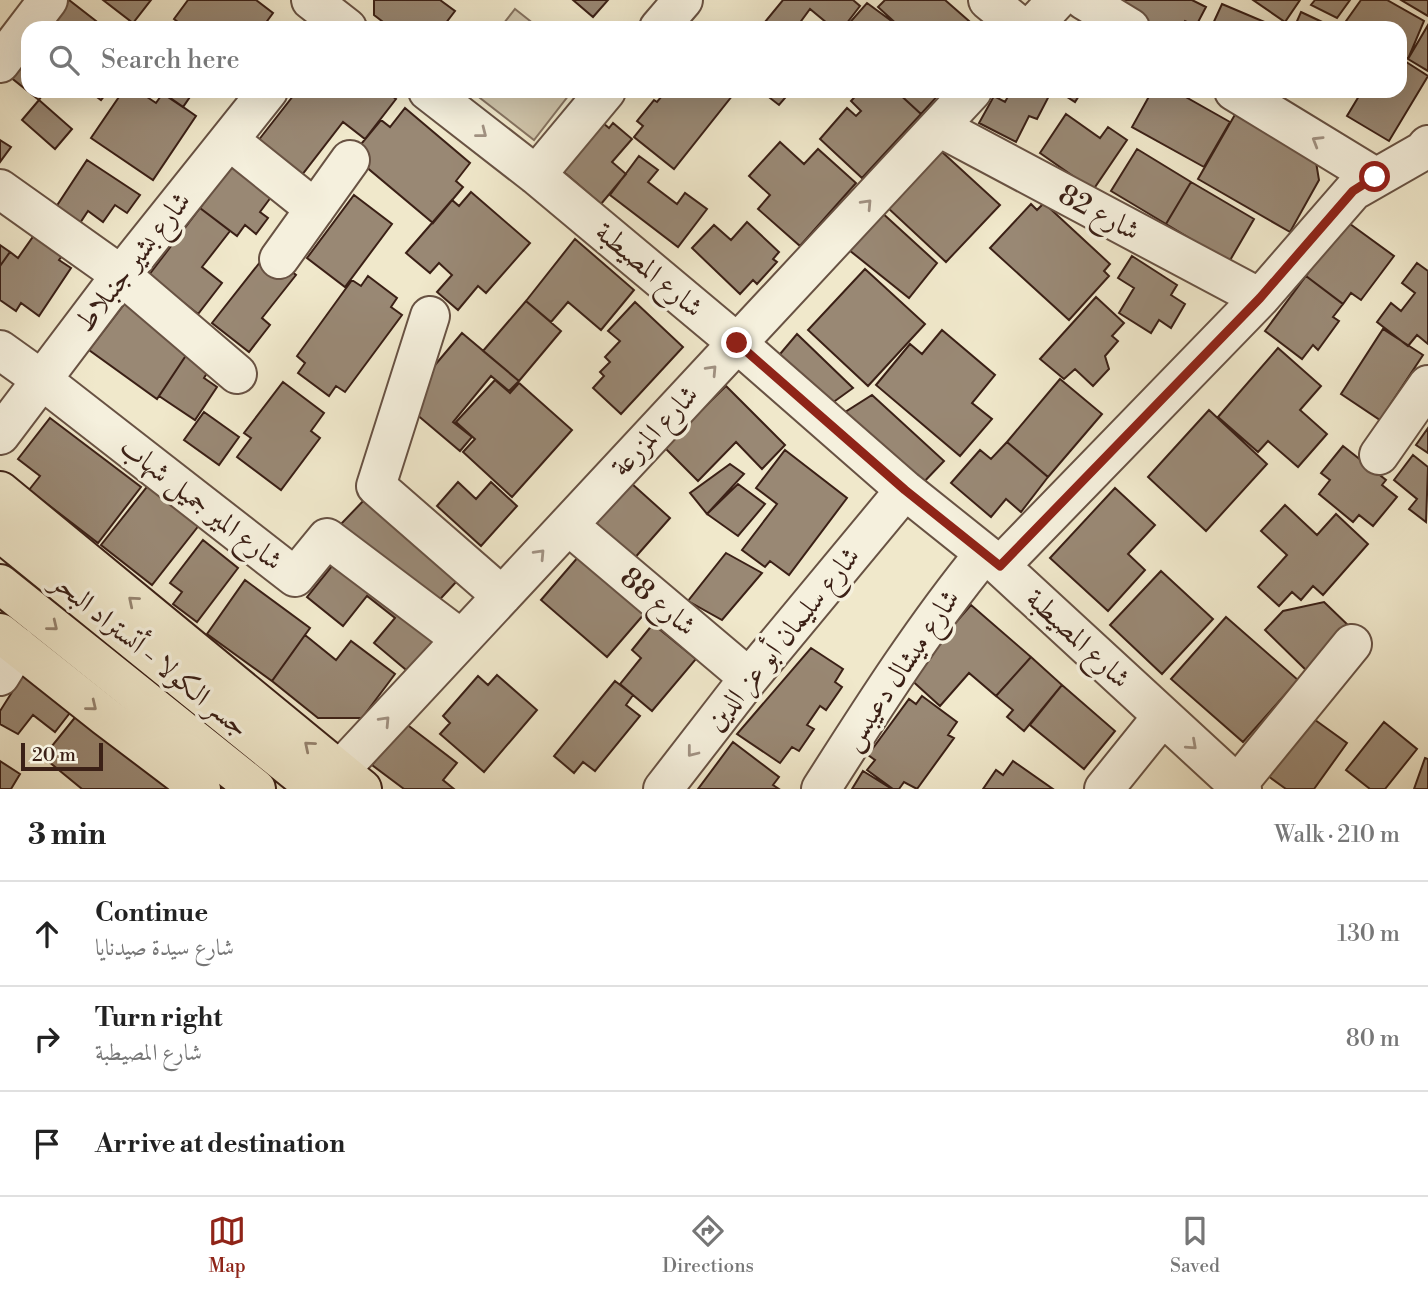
<!DOCTYPE html>
<html lang="en">
<head>
<meta charset="utf-8">
<style>
	:root { --surface:#fff; --page:#f6f6f6; --text:#222; --muted:#767676; --line:#e0e0e0; --accent:#8f2418 }
	body { margin:0; font-family:"Libre Bodoni",Amiri,serif; background:var(--page); color:var(--text) }
	.scale { position:absolute; left:21px; bottom:18px; width:82px; box-sizing:border-box; padding-left:7px; border:4px solid #3b2016; border-top:0; font-size:19px; line-height:24px; white-space:nowrap; color:#3b2016; -webkit-text-stroke:5px #f5f0dd; paint-order:stroke }
	.stop { position:absolute; width:21px; height:21px; margin:-16px; border:5px solid #8f2418; border-radius:50%; background:#fff }
	.stop.end { background:#8f2418; border-color:#fff; box-shadow:0 2px 7px #0008 }
	.list { margin:0; padding:0; list-style:none }
	h2 { display:flex; justify-content:space-between; align-items:center; height:91px; margin:0; padding:0 28px; font-size:30px }
	h2 small { font-size:23px; font-weight:400; color:var(--muted) }
	.list li { display:grid; grid-template-columns:46px 1fr auto; gap:21px; align-items:center; box-sizing:border-box; height:105px; padding:0 28px; border-top:2px solid var(--line) }
	.list b { display:block; font-size:26px; white-space:nowrap }
	.list p { margin:0; font-size:23px; white-space:nowrap; color:var(--muted) }
	.list em { font-size:23px; font-style:normal; color:var(--muted) }
	.icon { flex:none; width:38px; height:38px; fill:none; stroke:currentColor; stroke-width:2; stroke-linecap:round; stroke-linejoin:round }
	.map { position:relative; flex:none; width:1428px; height:789px; overflow:hidden }
	.search { position:absolute; background:var(--surface); box-shadow:0 7px 28px #0002; left:21px; right:21px; top:21px; height:77px; display:flex; align-items:center; gap:18px; box-sizing:border-box; padding:0 24px; border-radius:21px; color:var(--muted); font-size:26px }
	.sheet { height:406px; background:var(--surface) }
	nav { display:flex; justify-content:space-around; align-items:center; box-sizing:border-box; height:98px; border-top:2px solid var(--line); background:var(--surface); font-size:19px; color:var(--muted) }
	nav a { display:grid; justify-items:center; gap:4px }
	nav .on { color:var(--accent) }
	.map>svg:first-child { display:block }
	.green { fill:#d1c6ac; stroke:#867361; stroke-width:2 }
	.building { fill:#998874; stroke:#3b2016; stroke-width:2 }
	.lines { fill:none; stroke-linecap:round; stroke-linejoin:round }
	.minor-casing { stroke:#685243; stroke-width:42 }
	.major-casing { stroke:#3b2016; stroke-width:42 }
	.highway-casing { stroke:#3b2016; stroke-width:42 }
	.minor { stroke:#f5f0dd; stroke-width:38 }
	.major { stroke:#f0e8cb; stroke-width:38 }
	.highway { stroke:#f0e8cb; stroke-width:38 }
	.oneway { stroke:#a19283 }
	.oneway2 { stroke:#968470 }
	.route { stroke:#8f2418; stroke-width:9 }
	.labels { text-anchor:middle; dominant-baseline:central; stroke-width:7; stroke-linejoin:round; paint-order:stroke }
	.street-label { font-size:28px; fill:#3b2016; stroke:#f5f0dd }
</style>
</head>
<body>
<div class="map">
<svg width="1428" height="789" viewBox="0 0 1428 789">
	<rect width="100%" height="100%" fill="#f0e8cb"/>
	<filter id="stains"><feTurbulence type="fractalNoise" baseFrequency=".00286" numOctaves="4"/><feColorMatrix values="0 0 0 0 .2 0 0 0 0 .09 0 0 0 0 .02 0 0 0 .5 -.17"/></filter>
	<radialGradient id="worn" r=".72"><stop offset=".6" stop-color="#630" stop-opacity="0"/><stop offset="1" stop-color="#630" stop-opacity=".3"/></radialGradient>
	<path class="green" d="M515,9l24,19h-39z
		M471,91h101l-38,49z"/>
	<path class="building" d="M69,0l36,28h-59z
		M103,0h48l-18,23z
		M188,0h68l17,13 -11,15h-76l-12,-9z
		M374,0h66l15,11 -13,17h-51l-17,-13z
		M573,0h35l-15,17z
		M783,0h70l7,6 -17,22h-10l-23,-19 -14,19h-36z
		M885,0h60l32,28h-76l-23,-21z
		M1104,0h88l14,7 -10,19 -11,-5 -3,7h-22z
		M1253,0h47l-15,22z
		M1315,0h35l-13,18 -26,-13z
		M1361,0h26l37,21 -16,38 -8,-4v-27h-49l-7,-4z
		M1401,0h27v16z
		M867,3l34,25h-56z
		M1222,4l52,22 -1,2h-62z
		M1301,12l34,16h-41z
		M1428,25v46l-20,-12z
		M28,52v39h17l-6,9 -30,-24z
		M1400,58l28,18 -39,65 -42,-25 15,-25h38z
		M89,91h19l-7,9z
		M123,91h15l18,12 7,-10 33,23 -43,64 -62,-42z
		M159,91h35l-11,16z
		M297,91h88l11,8 -31,40 -22,-17 -45,58 -44,-34z
		M666,91h70l-62,78 -40,-32 9,-11 -6,-5 17,-21 3,2z
		M761,91h30l-12,14z
		M860,91h36l25,23 -59,64 -42,-39 27,-31 9,8 5,-5 -10,-10z
		M896,91h46l-21,23z
		M1011,91h33l6,3 -13,25 -8,-3 -13,26 -37,-19 15,-27 11,6z
		M1058,91h24l-7,11z
		M1152,91h23l55,31 -26,45 -72,-40z
		M39,100l33,29 -17,20 -33,-29z
		M405,108l65,55 -14,18 7,6 -30,36 -81,-68 29,-35 9,7z
		M1237,111l78,45 4,24 -29,52 -92,-53z
		M1066,114l34,24 8,-11 19,13 -34,50 -53,-37z
		M597,118l12,10 4,-5 19,16 -20,23 14,12 -25,30 -36,-31v-18z
		M0,140l11,7 -11,15z
		M780,142l24,22 14,-15 38,34 -56,63 -42,-37 12,-14 -21,-19z
		M1137,149l54,33 -25,42 -55,-33z
		M941,151l59,54 -54,57 -58,-54z
		M240,155l40,30 -20,27 8,6 -12,16 -11,-9 -8,11 -37,-28z
		M639,156l19,14 -10,12 29,22 8,-11 22,16 -29,38 -68,-52z
		M87,160l53,35 -13,18 -12,-8 -12,17 -15,-11 -8,12 -24,-16z
		M1191,182l63,37 -25,43 -63,-38z
		M471,192l59,51 -44,50 -8,-7 -20,24 -21,-18 15,-17 -13,-12 -9,10 -24,-20 46,-53 7,6z
		M354,195l38,29 -47,63 -38,-29z
		M1044,203l66,61 -6,7 5,5 -40,44 -79,-72 41,-44 6,6z
		M200,208l30,23 -28,36 20,16 -24,31 -49,-39z
		M879,210l58,53 -28,35 -60,-48z
		M1346,221l48,35 -33,44 -10,-7 -8,11 -37,-28z
		M747,222l32,30 -6,7 4,3 -20,22 -4,-4 -13,14 -48,-46 22,-23 17,15z
		M37,231l29,20 -7,9 12,8 -32,48 -18,-13 -5,8 -16,-11v-34l10,-14 8,6z
		M575,239l59,51 -33,40 -33,-28 -17,20 -25,-21z
		M0,245l10,7 -10,14z
		M268,252l28,23 -34,43 8,7 -21,27 -37,-29z
		M1132,256l45,29 -6,10 14,9 -14,24 -12,-8 -8,13 -32,-20 15,-25 -16,-10z
		M1417,263l11,8v73l-11,-9 -9,11 -31,-24 14,-19 10,8 14,-18 -13,-10z
		M865,269l60,55 -57,62 -60,-56z
		M368,276l29,22 -6,9 11,8 -57,77 -9,-6 -7,10 -31,-23 7,-10 -8,-7 55,-76 9,6z
		M1306,276l37,28 -10,13 6,4 -21,29 -5,-5 -11,14 -37,-28z
		M1096,297l28,26 -12,13 6,5 -13,15 4,13 -16,17 -18,-17 -11,10 -24,-20z
		M129,298l58,56 -30,45 -68,-49z
		M526,301l35,30 -42,50 -36,-30z
		M635,302l48,45 -62,67 -28,-26 11,-12 -4,-4 10,-10 -5,-5 15,-16 -12,-10z
		M1383,329l40,26 -43,65 -39,-26z
		M942,330l53,45 -23,28 20,16 -32,37 -84,-71 34,-41 12,10z
		M462,333l57,48 -10,10 -18,-15 -38,46 19,15 -12,14 -57,-48z
		M797,334l56,54 -25,18 -53,-46z
		M1278,348l43,38 -21,24 27,24 -29,33 -30,-26 -10,11 -40,-35z
		M187,354l22,16 -5,8 13,9 -22,33 -36,-24z
		M1060,379l42,35 -54,63 -41,-35z
		M495,380l15,13 9,-10 53,47 -60,67 -49,-45 12,-13 -19,-17z
		M283,382l41,31 -13,18 9,7 -39,52 -44,-33 14,-19 -7,-5z
		M726,386l59,59 -23,24 -26,-27 -38,39 -34,-34z
		M872,395l72,66 -25,26 -80,-71z
		M1209,410l58,54 -61,67 -58,-54z
		M204,412l35,25 -20,28 -35,-25z
		M50,418l91,69 -43,56 -69,-53 11,-14 -22,-17z
		M1428,428v25l-12,-8z
		M1007,442l41,35 -27,35 -15,-13 -15,18 -40,-34 29,-33 11,9z
		M1343,446l43,34 -4,5 15,12 -24,29 -14,-11 -6,7 -34,-28 11,-14 -9,-7z
		M785,450l62,48 -58,77 -19,-14 -5,6 -23,-17 35,-46 -21,-16z
		M1413,455l15,12 -2,55 -17,-13 8,-10 -23,-19z
		M730,464l14,10 -37,40 -17,-21z
		M458,482l18,17 15,-17 26,24 -36,40 -44,-40z
		M150,483l50,41 -48,61 -51,-40z
		M631,483l39,35 -38,43 -40,-36z
		M738,484l27,20 -27,32 -31,-22z
		M1115,488l40,37 -27,29 17,16 -37,41 -58,-53z
		M368,496l89,85 -27,29 -89,-86z
		M1285,505l32,30 19,-21 32,30 -45,51 -10,-9 -12,14 -9,-8 -13,14 -21,-19 29,-32 -26,-24z
		M203,540l35,28 -41,54 -24,-18 9,-12 -12,-9z
		M726,553l36,20 -40,47 -34,-19z
		M340,556l100,83 -29,35 -37,-31 21,-25 -28,-22 -24,30 -36,-29z
		M579,556l66,57 -38,44 -66,-57z
		M1161,571l52,48 -51,55 -52,-49z
		M245,580l65,48 -38,53 -65,-47z
		M1324,602l27,26 -43,44 -43,-42 18,-19z
		M971,605l60,52 -35,39 -27,-23 -29,33 -32,-29z
		M1226,617l72,63 -55,62 -72,-63z
		M653,624l43,35 -44,52 -32,-27 21,-26 -9,-8z
		M305,635l31,25 15,-19 44,33 -33,44h-44l-46,-37z
		M811,648l32,21 -8,13 7,5 -16,23 -6,-4 -13,19 7,4 -15,22 -7,-4 -12,16 -43,-29z
		M1031,657l31,28 -38,46 -17,-14 6,-7 -17,-14z
		M28,667l48,38 -21,27 -22,-17 -15,19 -18,-10v-13z
		M497,675l40,35 -53,62 -44,-38 10,-11 -7,-7 35,-40 10,9z
		M615,681l18,14 -7,10 14,11 -45,55 -12,-9 -9,11 -20,-17z
		M1062,685l53,46 -31,38 -54,-44z
		M922,696l35,26 -9,13 6,3 -37,51 -13,-7 -5,7h-6l-26,-19 8,-10 -7,-5 41,-56 7,5z
		M81,710l97,79h-96l-39,-32z
		M1311,717l36,26 -33,46h-28l-18,-13z
		M1384,722l33,27 -32,40h-15l-24,-19z
		M405,723l52,40 -14,17 11,9h-50l-32,-24z
		M733,742l46,35 -6,8 6,4h-81z
		M1425,758l3,1v30h-14z
		M0,761l20,13 -9,15h-11z
		M1013,761l40,28h-70l13,-19 7,5z
		M863,771l29,18h-40z"/>
	<g class="lines">
		<g class="minor-casing">
			<path id="minor" d="M311,0l36,28
				M988,0l34,28
				M1084,0l46,28
				M659,28l24,-28
				M1031,28l26,-28
				M0,63l48,-63
				M428,91l108,84 201,168 168,147 95,76 242,223
				M1234,91l141,86
				M939,127l321,171
				M229,140l86,69
				M536,175l70,-84
				M0,189l121,86 116,99
				M279,259l71,-99
				M430,316l-54,170 126,110
				M0,350l42,30 253,197 32,-39 134,101
				M0,435l121,-160 147,-184
				M1379,455l49,-70
				M568,525l181,153
				M1000,566l260,-268 93,-107 70,-40 5,-6
				M0,676l18,-29
				M339,771l633,-680
				M1237,785l115,-141
				M663,789l86,-111 156,-188
				M821,789c51,-80 103,-162 163,-235
				M1104,789l58,-72"/>
		</g>
		<g class="major-casing">
			<path id="major" d="M0,491l362,298
				M0,633l106,84 95,72"/>
		</g>
		<g class="highway-casing">
			<path id="highway" d="M0,532l317,257
				M0,584l256,205"/>
		</g>
		<use href="#minor" class="minor"/>
		<use href="#major" class="major"/>
		<use href="#highway" class="highway"/>
	</g>
	<defs><path id="oneway-chevron" d="M-2-3.5L2.5 0L-2 3.5" fill="none" stroke-width="1.6" stroke-linecap="round" stroke-linejoin="round" transform="scale(1.75)"/></defs>
	<g class="oneway">
		<use href="#oneway-chevron" transform="translate(482 133) rotate(38)"/>
		<use href="#oneway-chevron" transform="translate(1317 141) rotate(-149)"/>
		<use href="#oneway-chevron" transform="translate(867 204) rotate(-47)"/>
		<use href="#oneway-chevron" transform="translate(712 370) rotate(-47)"/>
		<use href="#oneway-chevron" transform="translate(540 554) rotate(-47)"/>
		<use href="#oneway-chevron" transform="translate(385 721) rotate(-47)"/>
		<use href="#oneway-chevron" transform="translate(1192 745) rotate(42)"/>
		<use href="#oneway-chevron" transform="translate(692 752) rotate(128)"/>
	</g>
	<g class="oneway2">
		<use href="#oneway-chevron" transform="translate(133 601) rotate(-140)"/>
		<use href="#oneway-chevron" transform="translate(53 626) rotate(39)"/>
		<use href="#oneway-chevron" transform="translate(92 706) rotate(39)"/>
		<use href="#oneway-chevron" transform="translate(309 746) rotate(-140)"/>
	</g>
	<g class="lines">
		<path class="route" d="M737,343l168,147 95,76 260,-268 93,-107 22,-14"/>
	</g>
	<g class="labels">
		<g class="street-label">
			<text transform="translate(1099 213) rotate(28)">شارع 82</text>
			<text transform="translate(133 262) rotate(-52)">شارع بشير جنبلاط</text>
			<text transform="translate(649 270) rotate(40)">شارع المصيطبة</text>
			<text transform="translate(655 431) rotate(-47)">شارع المزرعة</text>
			<text transform="translate(201 504) rotate(38)">شارع المير جميل شهاب</text>
			<text transform="translate(658 602) rotate(40)">شارع 88</text>
			<text transform="translate(783 639) rotate(-51)">شارع سليمان أبو عز الدين</text>
			<text transform="translate(1078 639) rotate(43)">شارع المصيطبة</text>
			<text transform="translate(150 655) rotate(39)">جسر الكولا - أتستراد البحر</text>
			<text transform="translate(901 670) rotate(-56)">شارع ميشال دعيبس</text>
		</g>
	</g>
	<rect width="100%" height="100%" filter="url(#stains)"/>
	<rect width="100%" height="100%" fill="url(#worn)"/>
</svg>
<div class="scale">20 m</div>
<div class="stop" style="left:1375px;top:177px"></div>
<div class="stop end" style="left:737px;top:343px"></div>
<div class="search"><svg class="icon" aria-label="search" viewBox="0 0 24 24"><circle cx="10" cy="10" r="6"/><path d="M15 15l6 6"/></svg>Search here</div>
</div>
<section class="sheet">
<h2>3 min<small>Walk · 210 m</small></h2>
<ul class="list">
<li><svg class="icon" aria-label="ahead" viewBox="0 0 24 24"><path d="M12 20V5M6 11l6-6 6 6"/></svg><div><b>Continue</b><p>شارع سيدة صيدنايا</p></div><em>130 m</em></li>
<li><svg class="icon" aria-label="right" viewBox="0 0 24 24"><path d="M7 20v-9h11M14 6l5 5-5 5"/></svg><div><b>Turn right</b><p>شارع المصيطبة</p></div><em>80 m</em></li>
<li><svg class="icon" aria-label="arrive" viewBox="0 0 24 24"><path d="M6 21V4h12l-3 4 3 4H6"/></svg><div><b>Arrive at destination</b></div></li>
</ul>
</section>
<nav>
<a class="on"><svg class="icon" aria-label="map" viewBox="0 0 24 24"><path d="M3 6l6-2 6 2 6-2v14l-6 2-6-2-6 2zM9 4v14M15 6v14"/></svg>Map</a>
<a><svg class="icon" aria-label="directions" viewBox="0 0 24 24"><path d="M12 3l9 9-9 9-9-9zM9 14v-3h6M13 9l2 2-2 2"/></svg>Directions</a>
<a><svg class="icon" aria-label="saved" viewBox="0 0 24 24"><path d="M7 4h10v16l-5-4-5 4z"/></svg>Saved</a>
</nav>
</body>
</html>
